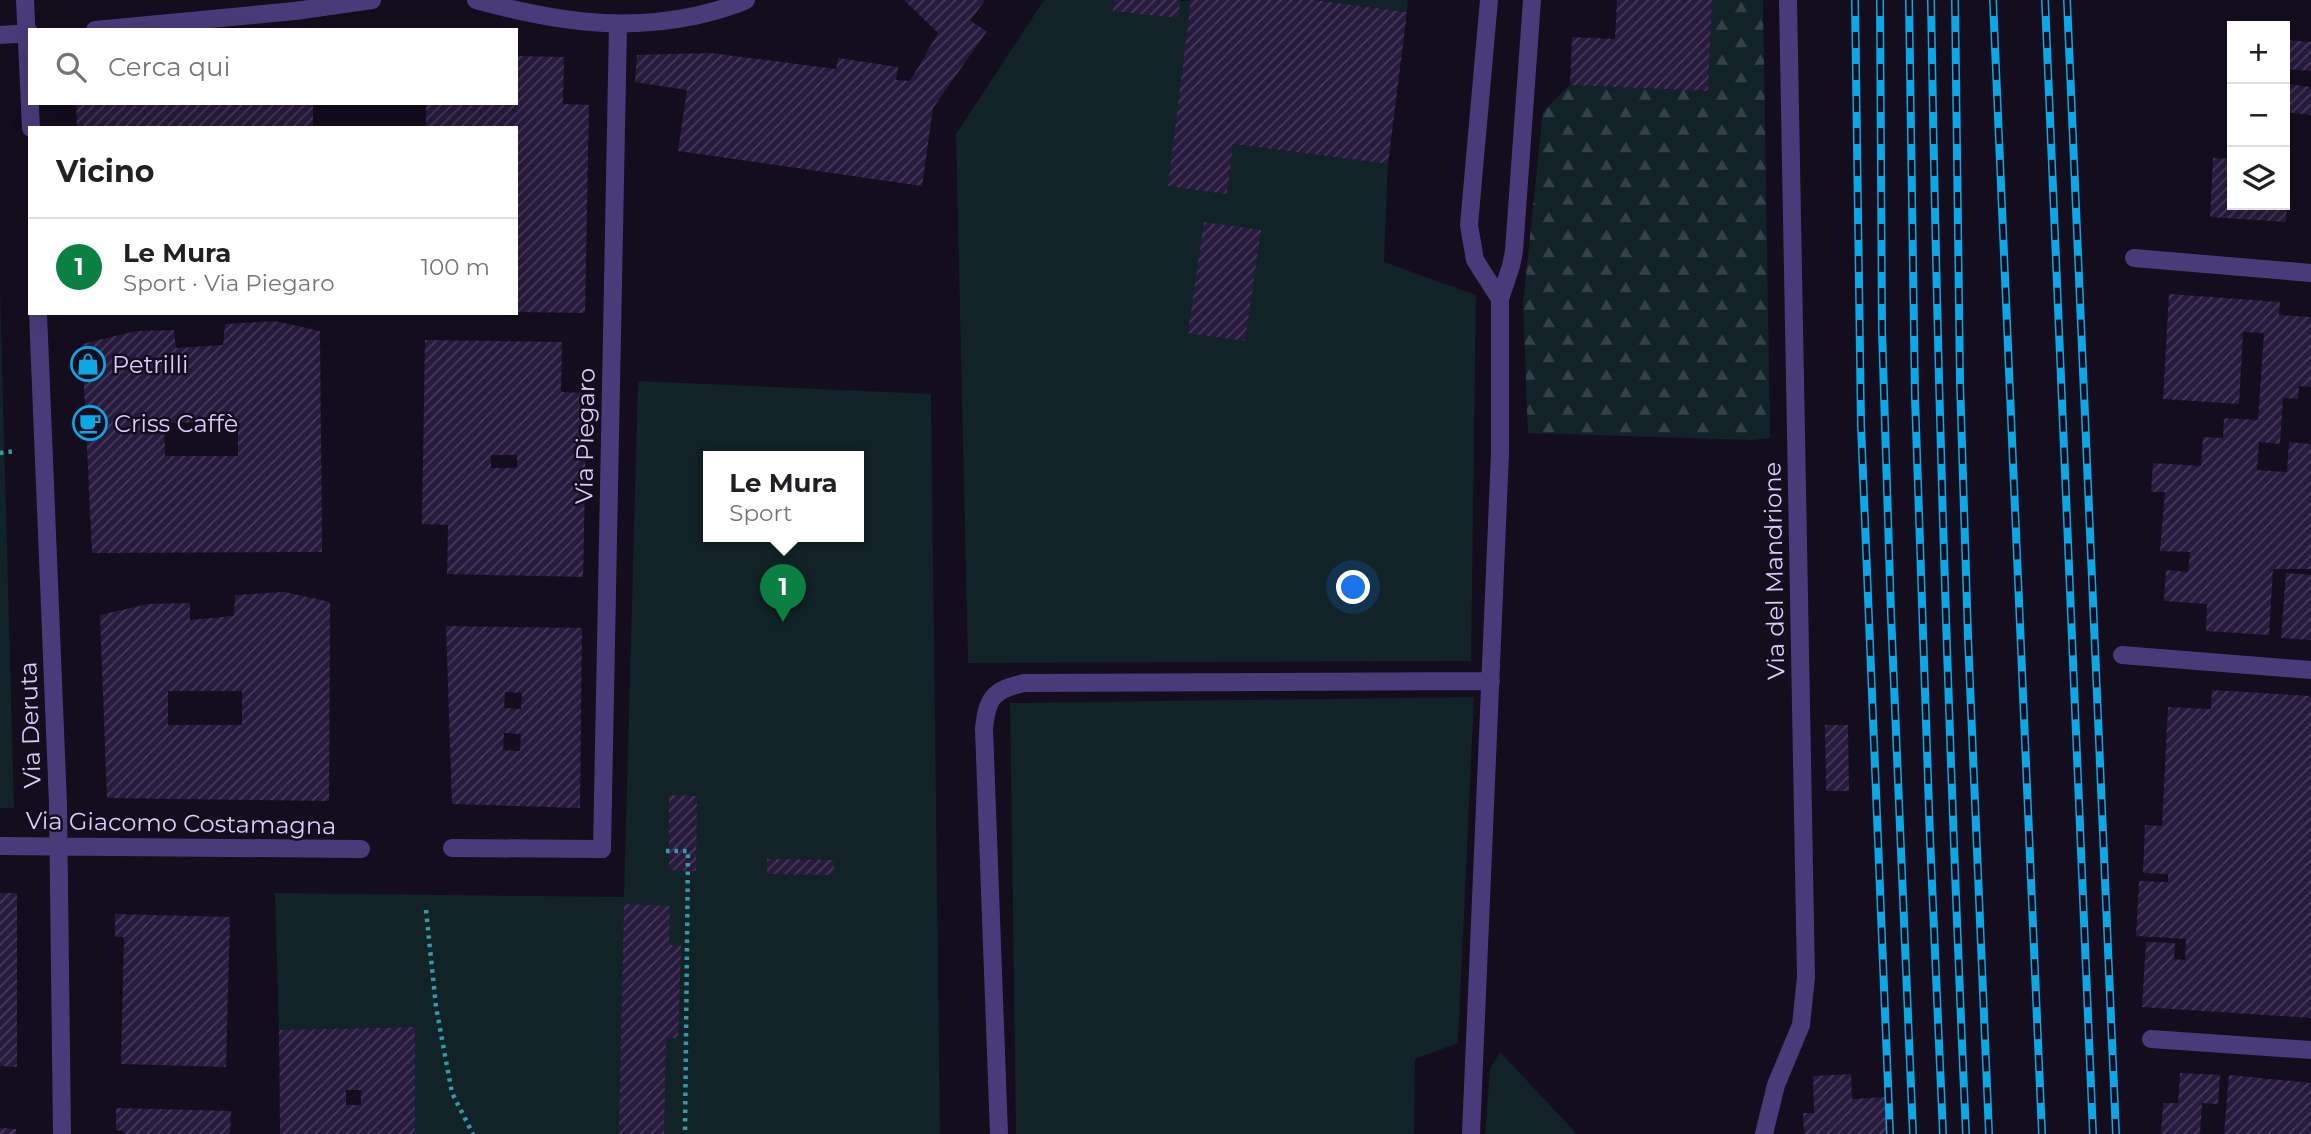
<!DOCTYPE html>
<html lang="it">
<head>
<meta charset="utf-8">
<style>
	:root { --surface:#fff; --page:#f2f2f2; --text:#202124; --muted:#757577; --line:#e0e0e0; --accent:#0b8043 }
	body { margin:0; font-family:Montserrat,sans-serif; background:var(--page); color:var(--text) }
	.controls { position:absolute; right:21px; top:21px; display:grid; overflow:hidden; border-radius:0px; box-shadow:0 7px 28px #0002 }
	.controls button { width:63px; height:63px; display:grid; place-items:center; padding:0; border:0; border-bottom:2px solid var(--line); background:var(--surface); color:var(--text); font:35px sans-serif }
	.you { position:absolute; left:1354px; top:588px; width:24px; height:24px; margin:-18px; border:5px solid #fff; border-radius:50%; background:#1a73e8; box-shadow:0 0 0 10px #1a73e833 }
	.badge { display:grid; place-items:center; width:46px; height:46px; border-radius:50%; background:var(--accent); color:#fff; font-size:23px; font-weight:700 }
	.pin { position:absolute; translate:-50% -58px; filter:drop-shadow(0 2px 4px #0008) }
	.pin::after { content:''; position:absolute; top:37px; width:24px; height:21px; background:inherit; clip-path:polygon(0 0,100% 0,50% 100%) }
	.popup { position:absolute; left:703px; top:451px; width:161px; height:91px; box-sizing:border-box; display:grid; place-content:center; border-radius:0px; background:var(--surface); filter:drop-shadow(0 2px 5px #0005); font-size:23px; white-space:nowrap; color:var(--muted) }
	.popup b { font-size:26px; color:var(--text) }
	.popup::after { content:''; position:absolute; left:50%; top:100%; margin-left:-14px; border:14px solid transparent; border-top-color:var(--surface) }
	.list { margin:0; padding:0; list-style:none }
	h2 { display:flex; justify-content:space-between; align-items:center; height:91px; margin:0; padding:0 28px; font-size:30px }
	h2 small { font-size:23px; font-weight:400; color:var(--muted) }
	.list li { display:grid; grid-template-columns:46px 1fr auto; gap:21px; align-items:center; box-sizing:border-box; height:98px; padding:0 28px; border-top:2px solid var(--line) }
	.list b { display:block; font-size:26px; white-space:nowrap }
	.list p { margin:0; font-size:23px; white-space:nowrap; color:var(--muted) }
	.list em { font-size:23px; font-style:normal; color:var(--muted) }
	.icon { flex:none; width:38px; height:38px; fill:none; stroke:currentColor; stroke-width:2; stroke-linecap:round; stroke-linejoin:round }
	.map { position:relative; flex:none; width:2311px; height:1134px; overflow:hidden }
	.search { position:absolute; background:var(--surface); box-shadow:0 7px 28px #0002; left:28px; top:28px; width:490px; height:77px; display:flex; align-items:center; gap:18px; box-sizing:border-box; padding:0 24px; border-radius:0px; color:var(--muted); font-size:26px }
	.panel { position:absolute; background:var(--surface); box-shadow:0 7px 28px #0002; left:28px; top:126px; width:490px; height:189px; border-radius:0px }
	.map>svg:first-child { display:block }
	.forest { fill:url(#forest-firs) }
	.green { fill:#112327; fill-rule:evenodd }
	.building { fill:url(#building-hatch); fill-rule:evenodd }
	.lines { fill:none; stroke-linecap:round; stroke-linejoin:round }
	.path { stroke:#3499a8; stroke-width:4.5; stroke-dasharray:3.5 5; stroke-linecap:butt }
	.lane { stroke:#493b79; stroke-width:18 }
	.street { stroke:#493b79; stroke-width:18 }
	.rail-casing { stroke:#0ea7e6; stroke-width:8 }
	.rail { stroke:#130d1d; stroke-width:5; stroke-dasharray:16; stroke-linecap:butt }
	.labels { text-anchor:middle; dominant-baseline:central; stroke-width:5; stroke-linejoin:round; paint-order:stroke }
	.poi-label { font-size:24px; fill:#dbccfc; stroke:#130d1d; text-anchor:start }
	.street-label { font-size:24px; fill:#dbccfc; stroke:#130d1d }
</style>
</head>
<body>
<div class="map">
<svg width="2311" height="1134" viewBox="0 0 2311 1134">
	<defs>
		<pattern id="forest-firs" width="22" height="20" patternUnits="userSpaceOnUse" patternTransform="scale(1.75)"><rect width="22" height="20" fill="#112327"/><path d="M5 1l3.5 6h-7zM16 11l3.5 6h-7z" fill="#334247"/></pattern>
		<pattern id="building-hatch" width="6" height="6" patternUnits="userSpaceOnUse" patternTransform="scale(1.75)"><rect width="6" height="6" fill="#281a3d"/><path d="M-1 1l2-2M0 6l6-6M5 7l2-2" fill="none" stroke="#473a5a"/></pattern>
	</defs>
	<rect width="100%" height="100%" fill="#130d1d"/>
	<path class="forest" d="M1712,0h51l7,438 -18,2 -224,-7 -5,-129 20,-193 27,-26 138,6z"/>
	<path class="green" d="M1044,0h70l-1,11 78,-11 36,193 6,-49 155,20 -4,98 92,33 -5,366 -503,2 -12,-529z
		M1314,0h94l-1,12z
		M0,288l14,520h-14z
		M638,381l293,13 9,740h-525v-107l-136,3 -4,-137 349,4zM708,456h150v80h-150z
		M1474,697l-16,346 -43,16 -1,75h-398l-6,-431z
		M1500,1052l77,82h-92l5,-65z"/>
	<path class="building" d="M904,0h81l-15,21 17,10 -54,77 -11,78 -244,-35 9,-61 -52,-8 2,-27 73,-2 126,16 2,-11 60,9 -2,13 14,1 28,-48z
		M1114,0h66l-2,18 -65,-7z
		M1191,0h123l93,12 -19,152 -155,-20 -6,50 -59,-8z
		M1617,0h95l-4,91 -138,-6 2,-48 43,2z
		M2285,40l26,2v29l-26,-2z
		M516,56l48,1 -1,47 26,1 -4,208 -69,-1v-184h-90v-25h90z
		M2285,84l26,3v28l-26,-3z
		M76,103h237v25h-236z
		M2213,158l19,1v46h53v-43l4,1 -3,59 -76,-5z
		M1204,222l57,8 -16,111 -57,-8z
		M2169,294l111,8 -1,13 32,2v70l-12,-1 -1,13 -15,-1 -3,46 -21,-2 -2,28 30,2 2,-30 22,2v125h-38l-4,66 -63,-4 1,-27 -43,-3 2,-31 22,2 2,-20 -30,-1 5,-59h-14l2,-29 48,3 2,-29 20,1 1,-20 34,2 6,-87 -21,-1 -4,72 -76,-5z
		M275,321l45,10 2,221 -230,1 -10,-209 54,-13 38,-1 2,18 47,-3 2,-21zM238,422v34h-73l-1,-33z
		M425,340l137,2 -1,50 26,1 -4,184 -136,-3 1,-49 -26,-1zM491,455h26v13h-26z
		M2286,573l25,2v65l-30,-2z
		M285,592l45,10 -1,199 -222,-3 -7,-183 48,-11 42,-1v17l44,-4 1,-21zM168,691h74v34h-74z
		M446,626l136,2 -2,180 -128,-4zM505,692l17,1 -1,16 -17,-1zM504,733l17,1 -1,17 -17,-1z
		M2212,690l99,6v322l-169,-11 4,-65 29,1 -1,16 11,1 1,-21 -50,-3 3,-55 29,1v-8l-25,-1 2,-48 17,1 6,-119 43,2z
		M1825,725h23l1,66h-23z
		M669,795l28,1 -1,75 -27,-1z
		M767,859l67,1v15l-67,-1z
		M0,893h17v174l-17,-1z
		M624,904l46,2 -1,39h12l-3,93h-12l-2,96h-45z
		M115,914l115,3 -4,150 -105,-3 3,-127h-9z
		M415,1027v107h-135l-1,-104zM346,1090h15v15h-15z
		M2180,1073l40,2 -2,29 -16,-1 -2,31h-39l2,-31h15z
		M1851,1074l1,25 33,-2 3,37h-84l-1,-21h11l-1,-37z
		M2229,1075l82,8v51h-87z
		M116,1108l115,3 -1,23h-106v-3l-8,-1z
		M0,1128l16,1v5h-16z"/>
	<g class="lines">
		<path class="path" d="M0,453l16,-2
			M666,851h22l-3,283
			M426,910l10,97 16,86 21,41"/>
		<path class="lane" d="M1489,0l-20,225 6,35 25,39
			M452,848l150,1
			M999,1134l-15,-405c3,-31 9,-39 40,-46l467,-2
			M1471,1134l29,-681v-154l11,-33 3,-15 18,-251
			M1764,1134l12,-49 25,-60 5,-48 -18,-977"/>
		<path class="street" d="M25,0l6,128
			M476,0c73,20 144,32 218,16 17,-4 36,-8 52,-16
			M95,30l200,-19 77,-11
			M0,35l30,-2
			M2134,258l177,15
			M38,313l20,491 4,330
			M2122,655l189,15
			M0,846l361,3
			M602,849l16,-824
			M2151,1039l160,11"/>
		<g class="rail-casing">
			<path id="rail" d="M1855,0l6,425 29,709
				M1880,0l2,330 9,284 22,520
				M1909,0l6,397 15,441 13,296
				M1931,0c6,378 18,756 35,1134
				M1955,0l5,382 8,255 21,497
				M1993,0l49,1134
				M2045,0l48,1134
				M2067,0l49,1134"/>
		</g>
		<use href="#rail" class="rail"/>
	</g>
	<defs>
		<g id="shop-ring" transform="scale(1.75)"><circle r="9.5" fill="#130d1d" stroke="#0ea7e6" stroke-width="1.5"/><path d="M-5-2.5h2.3a2.7 3.5 0 0 1 5.4 0H5L5.5 6h-11ZM-1.5-2.5h3a1.5 2.3 0 0 0-3 0Z" fill="#0ea7e6"/></g>
		<g id="cafe-ring" transform="scale(1.75)"><circle r="9.5" fill="#130d1d" stroke="#0ea7e6" stroke-width="1.5"/><path d="M-5.5-4.5H6V0H3Q3 3.5 0 3.5H-2.5Q-5.5 3.5-5.5 0ZM3-3.2v2h1.7v-2ZM-6 4.5H4V6H-6Z" fill="#0ea7e6"/></g>
	</defs>
	<g fill-rule="evenodd">
		<use href="#shop-ring" x="88" y="364"/>
		<use href="#cafe-ring" x="90" y="423"/>
	</g>
	<g class="labels">
		<g class="poi-label">
			<text x="112" y="364">Petrilli</text>
			<text x="114" y="423">Criss Caffè</text>
		</g>
		<g class="street-label">
			<text transform="translate(585 436) rotate(-89)">Via Piegaro</text>
			<text transform="translate(1774 571) rotate(-91)">Via del Mandrione</text>
			<text transform="translate(30 725) rotate(-92)">Via Deruta</text>
			<text transform="translate(181 823) rotate(1)">Via Giacomo Costamagna</text>
		</g>
	</g>
</svg>
<div class="controls">
<button>+</button>
<button>−</button>
<button><svg class="icon" aria-label="layers" viewBox="0 0 24 24"><path d="M12 4l9 5-9 5-9-5zM3 14l9 5 9-5"/></svg></button>
</div>
<div class="you"></div>
<div class="pin badge" style="left:783px;top:622px">1</div>
<div class="popup"><b>Le Mura</b>Sport</div>
<div class="search"><svg class="icon" aria-label="search" viewBox="0 0 24 24"><circle cx="10" cy="10" r="6"/><path d="M15 15l6 6"/></svg>Cerca qui</div>
<section class="panel">
<h2>Vicino<small></small></h2>
<ul class="list">
<li><span class="badge">1</span><div><b>Le Mura</b><p>Sport · Via Piegaro</p></div><em>100 m</em></li>
</ul>
</section>
</div>
</body>
</html>
